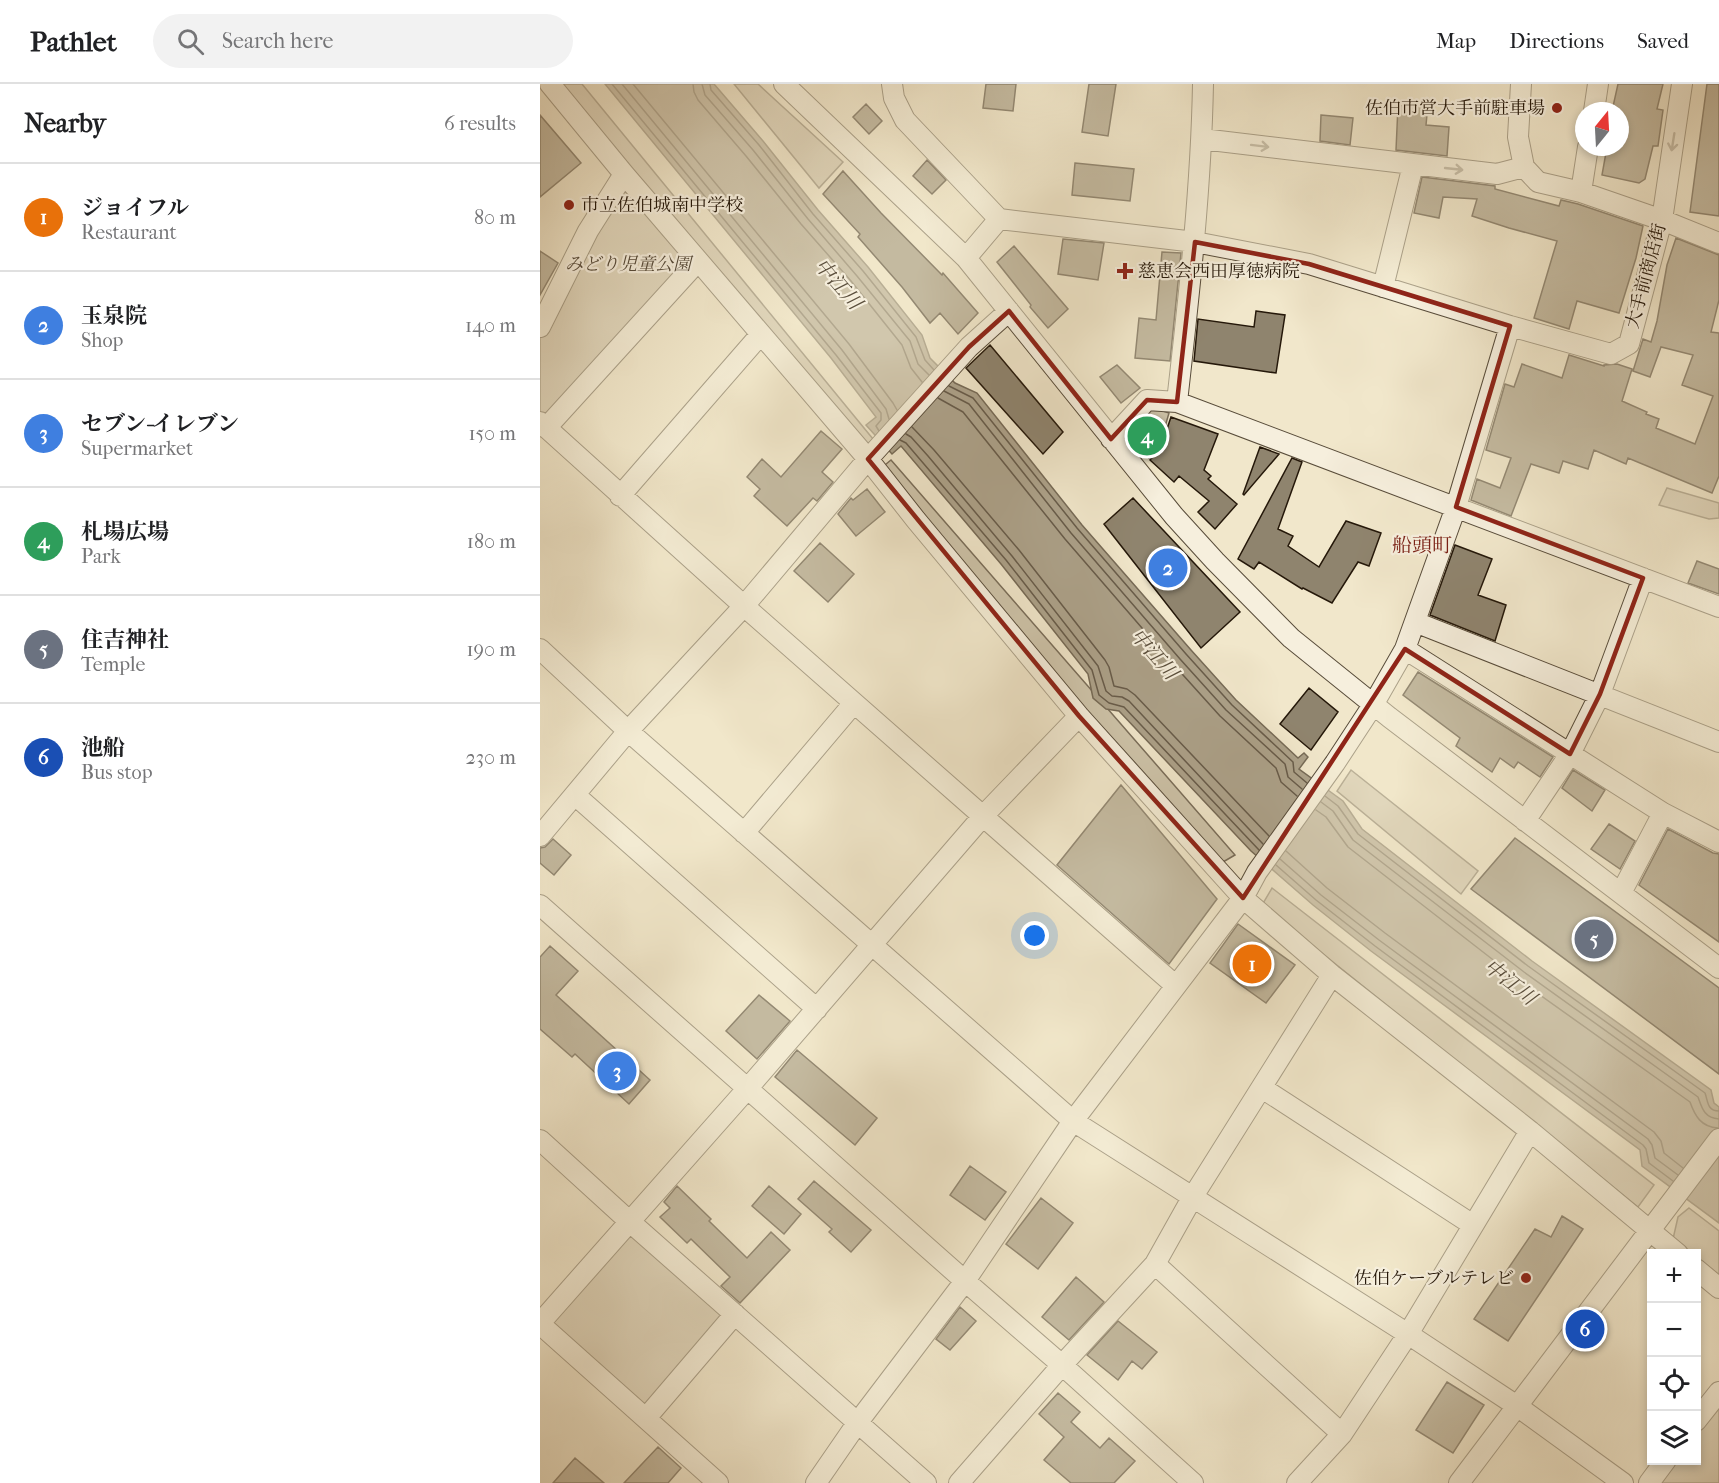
<!DOCTYPE html>
<html lang="en">
<head>
<meta charset="utf-8">
<style>
	:root { --surface:#fff; --page:#f2f2f2; --text:#202124; --muted:#757577; --line:#e0e0e0; --accent:#8f2418 }
	body { margin:0; font-family:"IM FELL French Canon","Noto Serif JP",serif; background:var(--page); color:var(--text) }
	.controls { position:absolute; right:18px; bottom:18px; display:grid; overflow:hidden; border-radius:0px; box-shadow:0 3px 9px #0003 }
	.controls button { width:54px; height:54px; display:grid; place-items:center; padding:0; border:0; border-bottom:2px solid var(--line); background:var(--surface); color:var(--text); font:30px sans-serif }
	.compass { position:absolute; left:1035px; top:18px; width:54px; height:54px; border-radius:50%; background:var(--surface); box-shadow:0 3px 9px #0003; rotate:18deg }
	.you { position:absolute; left:495px; top:852px; width:21px; height:21px; margin:-15px; border:4px solid #fff; border-radius:50%; background:#1a73e8; box-shadow:0 0 0 9px #1a73e833 }
	.badge { display:grid; place-items:center; width:39px; height:39px; border-radius:50%; background:var(--accent); color:#fff; font-size:20px; font-weight:700 }
	.pin { position:absolute; translate:-50% -50%; border:3px solid #fff; box-shadow:0 2px 6px #0006 }
	.list { margin:0; padding:0; list-style:none }
	h2 { display:flex; justify-content:space-between; align-items:center; height:78px; margin:0; padding:0 24px; font-size:26px }
	h2 small { font-size:20px; font-weight:400; color:var(--muted) }
	.list li { display:grid; grid-template-columns:39px 1fr auto; gap:18px; align-items:center; box-sizing:border-box; height:108px; padding:0 24px; border-top:2px solid var(--line) }
	.list b { display:block; font-size:22px; white-space:nowrap }
	.list p { margin:0; font-size:20px; white-space:nowrap; color:var(--muted) }
	.list em { font-size:20px; font-style:normal; color:var(--muted) }
	.icon { flex:none; width:33px; height:33px; fill:none; stroke:currentColor; stroke-width:2; stroke-linecap:round; stroke-linejoin:round }
	.map { position:relative; flex:none; width:1179px; height:1399px; overflow:hidden }
	header { display:flex; align-items:center; gap:36px; box-sizing:border-box; height:84px; padding:0 30px; background:var(--surface); border-bottom:2px solid var(--line) }
	header strong { font-size:28px }
	nav { display:flex; gap:33px; margin-inline-start:auto; font-size:21px }
	.search { width:420px; height:54px; background:var(--page); display:flex; align-items:center; gap:15px; box-sizing:border-box; padding:0 21px; border-radius:33px; color:var(--muted); font-size:22px }
	main { display:flex }
	aside { flex:1; background:var(--surface) }
	.map>svg:first-child { display:block }
	.green { fill:#cec4aa; stroke:#7a6e5a; stroke-width:1.5 }
	.water { fill:#aca189; stroke:#766a56; stroke-width:1.5 }
	.lines { fill:none; stroke-linecap:round; stroke-linejoin:round }
	.shore { stroke:#685c4a; stroke-width:1.5 }
	.building { fill:#8f846e; stroke:#25180a; stroke-width:1.5 }
	.minor-casing { stroke:#584c3a; stroke-width:22 }
	.minor { stroke:#f6efdd; stroke-width:20 }
	.oneway { stroke:#988e7e }
	.marked { fill:none; stroke:#8f2418; stroke-width:4.5; stroke-linejoin:round }
	.poi-dot { fill:#8f2418; stroke:#f6efdd; stroke-width:2 }
	.labels { text-anchor:middle; dominant-baseline:central; stroke-width:4.5; stroke-linejoin:round; paint-order:stroke }
	.poi-label { font-size:18px; fill:#25180a; stroke:#f6efdd; text-anchor:end }
	.park-label { font-size:18px; font-style:italic; fill:#584c3a; stroke:#f6efdd }
	.street-label { font-size:18px; fill:#25180a; stroke:#f6efdd }
	.water-label { font-size:20px; font-style:italic; fill:#5b4f3d; stroke:#f6efdd }
	.neighbourhood-label { font-size:20px; fill:#7a1f14; stroke:#f6efdd }
</style>
</head>
<body>
<header>
<strong>Pathlet</strong>
<div class="search"><svg class="icon" aria-label="search" viewBox="0 0 24 24"><circle cx="10" cy="10" r="6"/><path d="M15 15l6 6"/></svg>Search here</div>
<nav><a>Map</a><a>Directions</a><a>Saved</a></nav>
</header>
<main>
<aside>
<h2>Nearby<small>6 results</small></h2>
<ul class="list">
<li><span class="badge" style="background:#e8710a">1</span><div><b>ジョイフル</b><p>Restaurant</p></div><em>80 m</em></li>
<li><span class="badge" style="background:#3f7fe0">2</span><div><b>玉泉院</b><p>Shop</p></div><em>140 m</em></li>
<li><span class="badge" style="background:#3f7fe0">3</span><div><b>セブン-イレブン</b><p>Supermarket</p></div><em>150 m</em></li>
<li><span class="badge" style="background:#2e9e5b">4</span><div><b>札場広場</b><p>Park</p></div><em>180 m</em></li>
<li><span class="badge" style="background:#6b7280">5</span><div><b>住吉神社</b><p>Temple</p></div><em>190 m</em></li>
<li><span class="badge" style="background:#1a4fb4">6</span><div><b>池船</b><p>Bus stop</p></div><em>230 m</em></li>
</ul>
</aside>
<div class="map">
<svg width="1179" height="1399" viewBox="0 0 1179 1399">
	<rect width="100%" height="100%" fill="#f1e7cb"/>
	<filter id="stains"><feTurbulence type="fractalNoise" baseFrequency=".00333" numOctaves="4"/><feColorMatrix values="0 0 0 0 .2 0 0 0 0 .09 0 0 0 0 .02 0 0 0 .5 -.17"/></filter>
	<radialGradient id="worn" r=".72"><stop offset=".6" stop-color="#630" stop-opacity="0"/><stop offset="1" stop-color="#630" stop-opacity=".3"/></radialGradient>
	<path class="green" d="M18,0h24l291,355 -11,10z
		M194,0h24l85,78 -24,26z
		M85,99l67,79 -147,161 -5,-5v-83z
		M614,324l15,5 -9,31 -11,14 -24,-29z
		M351,376l344,395 -12,7 -19,-15 -324,-378z
		M1127,404l52,15v15l-10,1 -50,-14z
		M811,686l127,101 -17,23 -124,-103z
		M732,804l382,297 -16,22 -376,-302z
		M1149,1124l30,23v44l-22,-18 -1,-3 -4,-1 -19,-14 5,-22z
		M90,1145l98,86 -82,96 -98,-89z
		M1179,1313v86h-66l17,-22 26,-1 1,-34z"/>
	<path class="water" d="M65,0h109l49,57 55,69 50,57 54,68 8,23 25,25 22,10 105,132 109,125 45,50 62,58 6,-5 4,4 -9,12 44,32 19,28 170,132 179,129 3,13 5,4v116l-77,-57 -2,-16 -269,-199 -58,-46 -62,-54 -132,-140 -13,-2 -13,-11 -5,-24 -87,-110 -100,-118 -9,8 -26,-29 10,-8 -45,-59z"/>
	<g class="lines">
		<path class="shore" d="M72,0l224,271 45,58v7l-5,6 3,5
			M82,0l220,266 44,59 3,10
			M93,0l216,260 44,59 4,7
			M153,0l1,8 4,8 48,56 55,68 50,57 51,64 9,23 11,14
			M162,0l3,11 48,55 55,69 49,57 53,65 8,23 11,11
			M170,0l1,6 48,55 54,69 50,57 53,66 9,23 9,10
			M409,302l24,12 104,130 109,126 46,51 61,57 1,10 13,11
			M404,307l25,13 102,129 109,126 46,51 59,54 3,13 14,12
			M398,314l25,14 102,127 109,126 46,51 56,52 5,14 16,14
			M372,343l22,23 85,100 86,110 4,7 5,19 13,3 8,6 134,141
			M366,350l5,3 17,19 84,100 86,110 8,25 6,5 10,1 7,4 134,143
			M360,356l6,3 100,117 86,110 7,25 10,8 15,4 135,143
			M785,712l13,10 20,28 170,132 177,127c3,8 2,18 14,18
			M781,718l12,9 20,29 171,132 174,125c4,11 6,21 21,22
			M776,726l10,7 22,30 171,133 171,122c5,14 11,25 28,26
			M746,767l41,37 58,45 269,199 7,9 3,12 19,15
			M740,775l41,36 58,45 269,199 4,6 3,13 23,17
			M736,781l40,35 59,46 268,199 3,4 3,14 24,18"/>
	</g>
	<path class="building" d="M446,0h30l-3,27 -30,-3z
		M549,0h27l-8,52 -26,-4z
		M1078,0h45l-6,25 6,1 -5,36h-5l-8,33 -6,4 -37,-8 5,-28h13v-36h-8z
		M1167,0h12v132l-29,-4z
		M326,20l16,17 -13,13 -16,-17z
		M888,20l-2,21 23,2 -2,29 -51,-6 2,-44z
		M0,31l41,48 -41,34z
		M781,31l32,3 -3,27 -30,-4z
		M387,76l19,20 -14,14 -19,-18z
		M535,79l59,6 -4,32 -58,-6z
		M303,87l38,42 61,62 1,-2 35,40 -20,21 -18,-21 -10,10 -28,-36 -44,-50 2,-3 -37,-40z
		M882,93l73,9v3l64,17 2,-6 17,4 65,22 -7,32 -17,55 -42,-12 -8,28 -35,-11 23,-77 -48,-13 -37,-12 5,-17 -34,-2 -4,21 -25,-5z
		M1136,154l43,17v45l-8,32 8,1v143l-7,17 -84,-35 -2,6 -32,-14 -6,19 -25,-8 -4,12 -28,-9 -20,52 -40,-16 6,-21 23,9 11,-30 -25,-8 19,-66 9,3 8,-23 40,14 7,-23 35,11v-1l13,-1 15,5 -10,32 25,11 -1,2 13,5 -3,9 39,16 18,-48 -31,-11 11,-30 -32,-8 -11,30 -17,-6 10,-32 8,3 6,-21 10,-56z
		M523,155l41,4 -6,37 -40,-6z
		M474,162l54,63 -20,19 -18,-21 1,-2 -34,-43z
		M0,167l18,12 -18,32z
		M622,168l19,1 -11,108 -35,-3 4,-40 17,2z
		M716,227l29,4 -9,58 -82,-12 4,-42 56,8z
		M450,261l73,87 -20,22 -77,-86z
		M577,281l23,23 -19,15 -21,-26z
		M631,333l47,17 -14,36 7,6 -3,3 29,25 -22,25 -17,-17 11,-11 -30,-25 -5,6 -24,-22 11,-13z
		M281,347l21,18 -20,23 11,10 -16,19 -4,-3 -26,28 -33,-30 6,-7 -13,-12 15,-18 19,18z
		M720,363l19,7 -35,41 -1,-1z
		M752,374l10,4 -24,67 15,7 -5,10 31,21 27,-46 35,12 -12,33 -11,-4 -26,41 -29,-15 -1,1 -43,-27 -5,7 -16,-10z
		M327,405l18,23 -29,24 -18,-22 13,-16 2,2z
		M593,414l107,114 -39,36 -97,-124z
		M280,459l34,31 -26,28 -34,-31z
		M915,461l37,14 -14,36 28,10 -11,36 -65,-26z
		M1157,477l22,8v25l-31,-11z
		M878,588l135,85 -13,20 -22,-15 -4,6 -14,-10 -8,14 -36,-26 4,-8 -57,-43z
		M769,604l29,24 -27,38 -31,-26z
		M1033,686l32,20 -13,21 -30,-23z
		M581,701l96,114 -48,65 -112,-99z
		M1069,740l26,17 -15,28 -29,-20z
		M1128,745l45,24 6,1v88l-80,-57z
		M975,754l204,150v86l-248,-185z
		M13,755l18,16 -17,20 -14,-12v-15l5,-1z
		M698,840l57,41 -29,38 -56,-40z
		M10,862l28,25 -22,24 94,85 -21,24 -54,-50 -3,3 -32,-28v-72z
		M219,911l31,26 -33,38 -31,-28z
		M257,966l80,68 -22,27 -80,-68z
		M430,1082l36,26 -21,28 -35,-25z
		M274,1097l57,49 -20,22 -22,-20 3,-3 -34,-30z
		M137,1102l34,33 -2,2 38,37 24,-26 19,18 -50,53 -19,-17 9,-9 -39,-38 -4,4 -27,-26 10,-9 -6,-6z
		M229,1102l32,28 -17,20 -32,-28z
		M501,1114l32,25 -35,46 -32,-25z
		M1022,1132l21,13 -75,112 -34,-22 61,-90 16,8z
		M536,1193l28,25 -35,38 -27,-23z
		M420,1223l16,14 -26,29 -14,-11z
		M578,1237l39,31 -15,17 -10,-8 -14,19 -31,-25z
		M907,1298l37,23 -31,48 -37,-23z
		M518,1309l22,19 -9,10 29,26 9,-10 26,23 -21,22h-43l-27,-23 20,-23 -25,-23z
		M118,1363l23,21 -13,15h-44z
		M35,1374l29,25h-51z"/>
	<g class="lines">
		<g class="minor-casing">
			<path id="minor" d="M10,0l74,90 244,285 48,61 163,196 164,182 89,77 198,156 148,123
				M244,0l182,174 208,258 41,45 76,77 98,79 330,251
				M352,0l2,14 11,22 94,99
				M981,0l-3,53 6,30 14,15 43,10 81,28 57,23
				M1054,27l4,-27
				M662,55l295,35 27,-7
				M1041,108l7,-45
				M426,174l33,-39 196,23 114,22 201,62 101,28 18,-10 33,-124 20,-136
				M843,203l30,-122
				M0,243l48,-96 36,-57
				M637,318c12,-107 24,-211 26,-318
				M0,338l204,184 432,380
				M6,344l152,-167
				M571,355l36,-39 30,2 542,205
				M80,412l141,-162
				M875,538l304,120
				M0,565l88,82 445,390 335,213 109,72 106,77
				M865,565l258,164 56,29
				M35,711l242,214
				M985,737l45,-67 30,-60 43,-116
				M204,749l110,-130
				M0,752l88,-105 116,-125 124,-147 101,-112 40,-36
				M1081,809l42,-80
				M0,821l425,376 97,84 131,118
				M722,1004l211,137
				M0,1056l89,81 297,262
				M615,1180l187,170
				M1156,1185l23,19
				M0,1239l208,-235 235,-272 96,-100
				M0,1240l178,159
				M106,1334l89,-104
				M1156,1337l23,-29
				M276,1399l42,-61 107,-141 108,-160 170,-223 14,-26 78,-109 38,-58 32,-56 51,-142 54,-181
				M419,1399l103,-118 93,-101 37,-66 140,-223
				M757,1399l45,-49 66,-100 122,-203
				M919,1399l260,-344
				M1109,1399l17,-23"/>
		</g>
		<use href="#minor" class="minor"/>
	</g>
	<defs><path id="oneway-shaft" d="M-6 0H5M1.5-3L5.5 0L1.5 3" fill="none" stroke-width="1.6" stroke-linecap="round" stroke-linejoin="round" transform="scale(1.5)"/></defs>
	<g class="oneway">
		<use href="#oneway-shaft" transform="translate(1133 58) rotate(99)"/>
		<use href="#oneway-shaft" transform="translate(720 62) rotate(7)"/>
		<use href="#oneway-shaft" transform="translate(914 85) rotate(6)"/>
	</g>
	<path d="M0 0H1179V1399H0ZM655,158l114,22 201,62 -54,181 187,71 -43,116 -30,60 -165,-105 -162,249 -164,-182 -211,-257 101,-112 40,-36 102,128 36,-39 30,2z" fill="#f1e7cb" fill-opacity=".55" fill-rule="evenodd"/>
	<path class="marked" d="M655,158l114,22 201,62 -54,181 187,71 -43,116 -30,60 -165,-105 -162,249 -164,-182 -211,-257 101,-112 40,-36 102,128 36,-39 30,2z"/>
	<g class="poi-dot">
		<circle cx="1017" cy="24" r="6"/>
		<circle cx="29" cy="121" r="6"/>
		<path d="M582 178h6v6h6v6h-6v6h-6v-6h-6v-6h6z"/>
		<circle cx="986" cy="1194" r="6"/>
	</g>
	<g class="labels">
		<g class="poi-label">
			<text x="1005" y="24">佐伯市営大手前駐車場</text>
			<text x="41" y="121" text-anchor="start">市立佐伯城南中学校</text>
			<text x="598" y="187" text-anchor="start">慈恵会西田厚徳病院</text>
			<text x="974" y="1194">佐伯ケーブルテレビ</text>
		</g>
		<g class="park-label">
			<text x="88" y="180">みどり児童公園</text>
		</g>
		<g class="street-label">
			<text transform="translate(1106 192) rotate(-75)">大手前商店街</text>
		</g>
		<g class="water-label">
			<text transform="translate(298 200) rotate(49)">中江川</text>
			<text transform="translate(614 570) rotate(49)">中江川</text>
			<text transform="translate(970 898) rotate(39)">中江川</text>
		</g>
		<g class="neighbourhood-label">
			<text x="882" y="461">船頭町</text>
		</g>
	</g>
	<rect width="100%" height="100%" filter="url(#stains)"/>
	<rect width="100%" height="100%" fill="url(#worn)"/>
</svg>
<div class="controls">
<button>+</button>
<button>−</button>
<button><svg class="icon" aria-label="locate" viewBox="0 0 24 24"><circle cx="12" cy="12" r="6"/><path d="M12 2v4M12 18v4M2 12h4M18 12h4"/></svg></button>
<button><svg class="icon" aria-label="layers" viewBox="0 0 24 24"><path d="M12 4l9 5-9 5-9-5zM3 14l9 5 9-5"/></svg></button>
</div>
<svg class="compass" viewBox="-18 -18 36 36"><path d="M0-13l5 13h-10z" fill="#e53935"/><path d="M0 13l5-13h-10z" fill="#757577"/></svg>
<div class="you"></div>
<div class="pin badge" style="left:712px;top:880px;background:#e8710a">1</div>
<div class="pin badge" style="left:628px;top:484px;background:#3f7fe0">2</div>
<div class="pin badge" style="left:77px;top:987px;background:#3f7fe0">3</div>
<div class="pin badge" style="left:607px;top:352px;background:#2e9e5b">4</div>
<div class="pin badge" style="left:1054px;top:855px;background:#6b7280">5</div>
<div class="pin badge" style="left:1045px;top:1245px;background:#1a4fb4">6</div>
</div>
</main>
</body>
</html>
